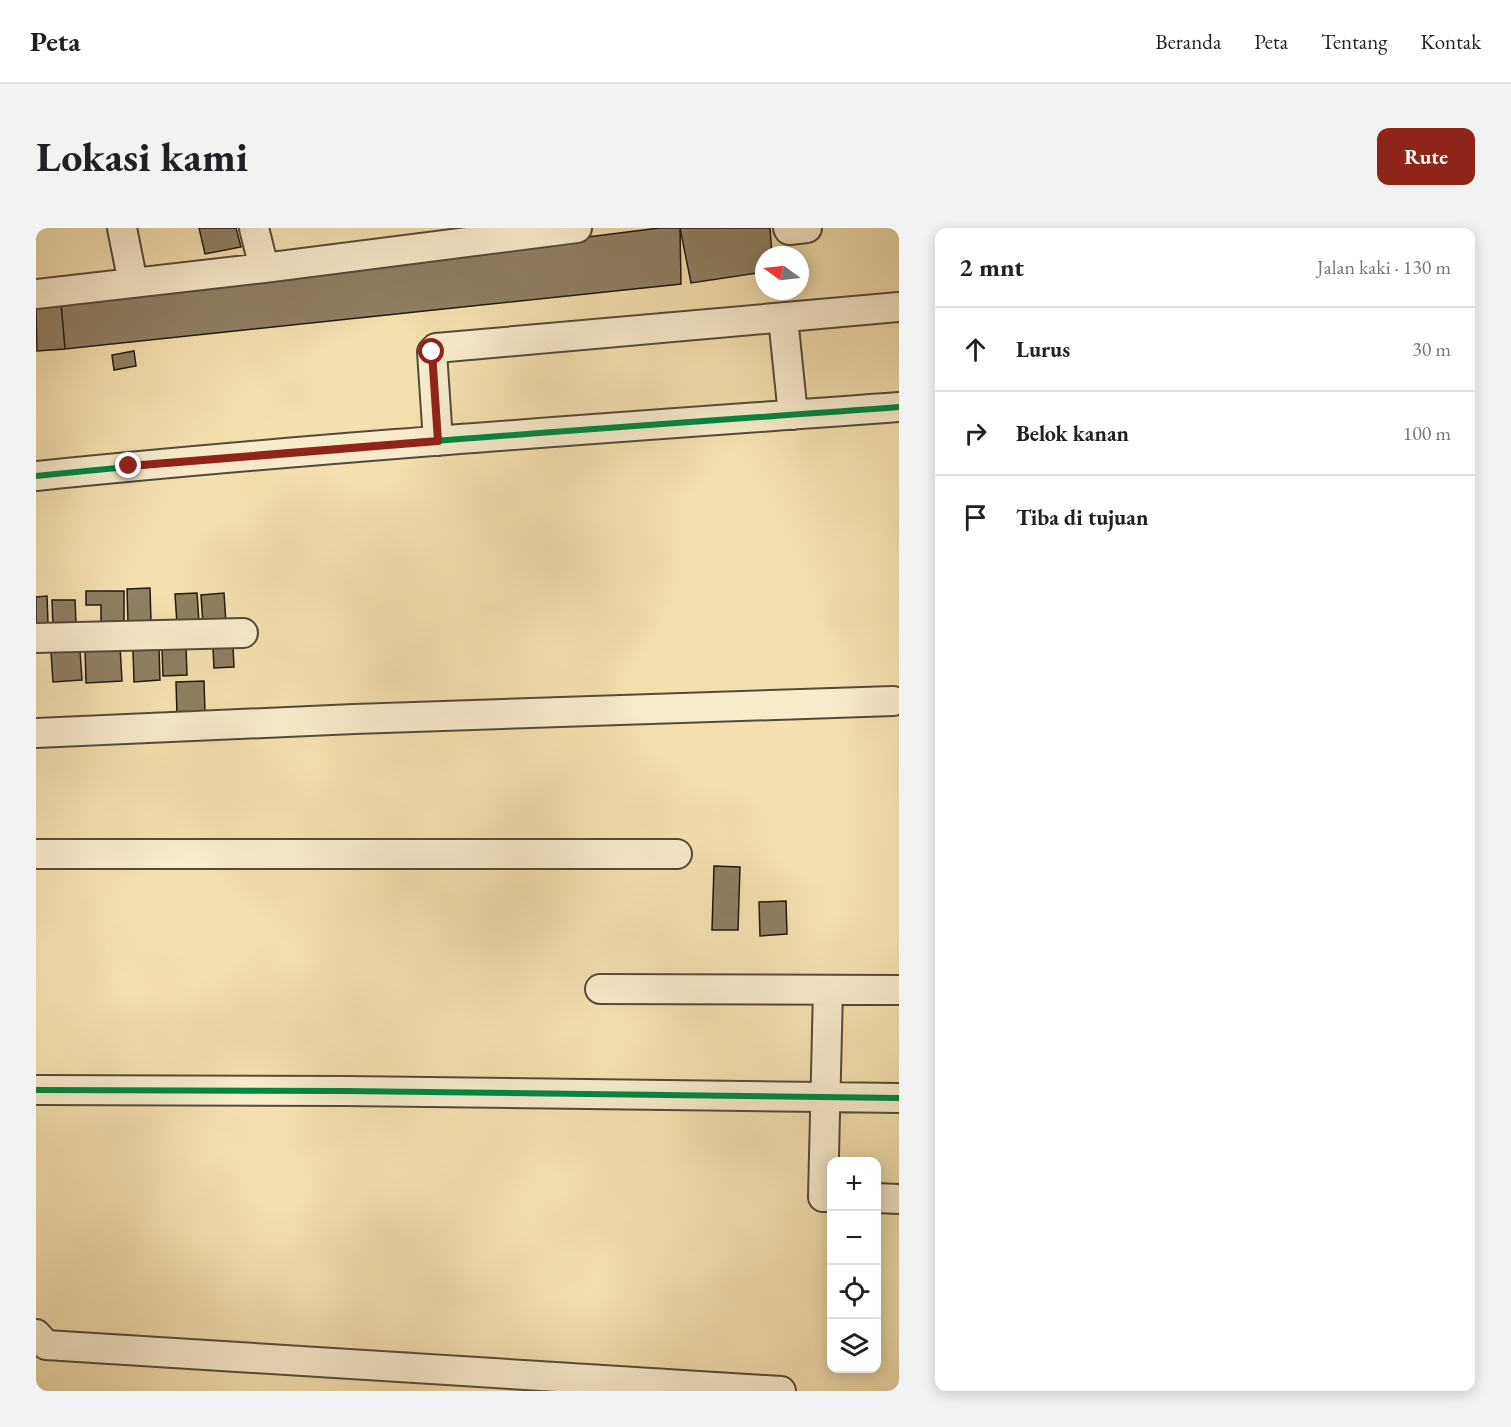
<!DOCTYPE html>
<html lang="id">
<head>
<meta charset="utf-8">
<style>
	:root { --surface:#fff; --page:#f2f2f2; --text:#202124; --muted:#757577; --line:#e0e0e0; --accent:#8f2418 }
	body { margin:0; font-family:"EB Garamond",serif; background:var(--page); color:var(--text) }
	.controls { position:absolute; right:18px; bottom:18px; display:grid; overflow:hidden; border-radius:12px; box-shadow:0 3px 15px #0003 }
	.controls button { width:54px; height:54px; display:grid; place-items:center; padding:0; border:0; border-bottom:2px solid var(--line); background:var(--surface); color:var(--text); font:30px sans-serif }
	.compass { position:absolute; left:719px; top:18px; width:54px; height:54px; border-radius:50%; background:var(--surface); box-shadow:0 3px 15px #0003; rotate:285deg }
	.stop { position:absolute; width:18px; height:18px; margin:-14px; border:4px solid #8f2418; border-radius:50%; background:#fff }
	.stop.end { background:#8f2418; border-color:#fff; box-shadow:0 2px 6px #0008 }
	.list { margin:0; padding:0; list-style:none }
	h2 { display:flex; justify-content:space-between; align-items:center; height:78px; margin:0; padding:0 24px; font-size:26px }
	h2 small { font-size:20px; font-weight:400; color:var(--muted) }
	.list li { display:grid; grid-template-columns:39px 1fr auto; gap:18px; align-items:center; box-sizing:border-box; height:84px; padding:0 24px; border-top:2px solid var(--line) }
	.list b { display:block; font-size:22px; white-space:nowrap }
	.list em { font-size:20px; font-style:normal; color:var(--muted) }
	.icon { flex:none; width:33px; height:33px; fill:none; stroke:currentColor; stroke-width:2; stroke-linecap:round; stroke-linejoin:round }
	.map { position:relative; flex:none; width:863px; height:1163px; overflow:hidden; border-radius:12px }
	header { display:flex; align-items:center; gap:36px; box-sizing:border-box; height:84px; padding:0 30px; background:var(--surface); border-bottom:2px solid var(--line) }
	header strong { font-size:28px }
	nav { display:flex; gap:33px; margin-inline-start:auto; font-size:21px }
	.intro { display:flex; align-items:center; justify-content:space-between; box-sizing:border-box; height:144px; padding:0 36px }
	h1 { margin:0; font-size:42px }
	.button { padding:15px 27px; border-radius:12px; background:var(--accent); color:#fff; font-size:21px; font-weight:700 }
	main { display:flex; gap:36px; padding:0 36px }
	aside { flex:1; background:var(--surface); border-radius:12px; box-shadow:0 3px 15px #0003 }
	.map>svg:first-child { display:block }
	.building { fill:#8e8062; stroke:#211910; stroke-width:1.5 }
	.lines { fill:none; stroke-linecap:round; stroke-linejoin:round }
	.minor-casing { stroke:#554b38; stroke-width:32 }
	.minor { stroke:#f7ebca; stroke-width:28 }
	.cycleway-casing { stroke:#f7ebca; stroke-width:10 }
	.cycleway { stroke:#00873e; stroke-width:6 }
	.route { stroke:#8f2418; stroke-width:8 }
</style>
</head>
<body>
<header>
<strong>Peta</strong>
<nav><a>Beranda</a><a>Peta</a><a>Tentang</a><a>Kontak</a></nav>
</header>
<div class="intro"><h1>Lokasi kami</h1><a class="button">Rute</a></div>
<main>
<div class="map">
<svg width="863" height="1163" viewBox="0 0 863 1163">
	<rect width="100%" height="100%" fill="#f2e0ae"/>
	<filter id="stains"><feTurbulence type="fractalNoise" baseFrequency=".00333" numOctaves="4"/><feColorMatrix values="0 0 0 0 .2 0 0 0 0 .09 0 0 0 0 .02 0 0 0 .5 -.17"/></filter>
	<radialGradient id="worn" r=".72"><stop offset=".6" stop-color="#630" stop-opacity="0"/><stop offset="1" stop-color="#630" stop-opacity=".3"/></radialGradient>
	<path class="building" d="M163,0h37l5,19 -36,7z
		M623,0h21l1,56 -616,65 -4,-46z
		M644,0h90l2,27h-8v17l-73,11z
		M25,75l4,46 -28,2 -1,-46z
		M98,123l2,15 -22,4 -2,-15z
		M114,360l1,34 -23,1 -1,-34z
		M50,363h38v33h-23v-19h-15z
		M161,365l2,30 -22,1 -2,-30z
		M188,365l2,30 -23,1 -2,-29z
		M11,368l1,28h-12v-27z
		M16,372h23l1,25 -23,1z
		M84,418l2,35 -36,2 -1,-36z
		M150,419l1,28 -24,1 -1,-28z
		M197,419l1,20 -20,1 -1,-20z
		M123,421l1,31 -26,2 -1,-32z
		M44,423l2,29 -29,2 -2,-30z
		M168,453l1,32 -28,2 -1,-33z
		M678,638l26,1 -2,63h-26z
		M750,673l1,33 -27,2 -1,-34z"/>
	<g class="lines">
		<g class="minor-casing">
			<path id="minor" d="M86,0l11,55
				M218,0l10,40
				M752,0l1,2 18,-2
				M0,66l228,-26 313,-40
				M747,90l10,97
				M402,213l-6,-89 4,-4 463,-41
				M0,248c287,-29 575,-48 863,-69
				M0,410l207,-5
				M0,505l318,-14 539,-18
				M0,626h641
				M564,761l299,1
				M792,762l-5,207h9
				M0,862l310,1 553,7
				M840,970l23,1
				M0,1106l10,11 735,46"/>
		</g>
		<use href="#minor" class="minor"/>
		<g class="cycleway-casing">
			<path id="cycleway" d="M0,248c287,-29 575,-48 863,-69
				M0,862l310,1 553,7"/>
		</g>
		<use href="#cycleway" class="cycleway"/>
	</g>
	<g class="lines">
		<path class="route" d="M93,238l309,-25 -6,-89"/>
	</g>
	<rect width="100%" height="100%" filter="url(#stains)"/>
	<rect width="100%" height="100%" fill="url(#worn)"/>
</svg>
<div class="controls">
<button>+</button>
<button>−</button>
<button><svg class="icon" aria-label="locate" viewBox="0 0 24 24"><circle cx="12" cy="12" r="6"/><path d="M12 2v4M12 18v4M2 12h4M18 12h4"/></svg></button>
<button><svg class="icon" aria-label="layers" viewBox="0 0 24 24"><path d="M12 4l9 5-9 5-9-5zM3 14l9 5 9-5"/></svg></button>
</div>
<svg class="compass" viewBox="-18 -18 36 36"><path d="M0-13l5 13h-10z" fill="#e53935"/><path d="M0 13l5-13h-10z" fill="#757577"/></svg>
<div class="stop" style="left:396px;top:124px"></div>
<div class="stop end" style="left:93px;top:238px"></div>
</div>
<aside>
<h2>2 mnt<small>Jalan kaki · 130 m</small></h2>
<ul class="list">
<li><svg class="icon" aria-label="ahead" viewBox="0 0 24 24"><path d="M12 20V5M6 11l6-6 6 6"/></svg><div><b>Lurus</b></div><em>30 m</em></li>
<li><svg class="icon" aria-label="right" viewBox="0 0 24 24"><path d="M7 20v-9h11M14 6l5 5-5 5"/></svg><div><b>Belok kanan</b></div><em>100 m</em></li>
<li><svg class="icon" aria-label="arrive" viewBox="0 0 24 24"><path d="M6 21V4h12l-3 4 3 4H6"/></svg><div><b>Tiba di tujuan</b></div></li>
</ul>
</aside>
</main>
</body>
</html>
